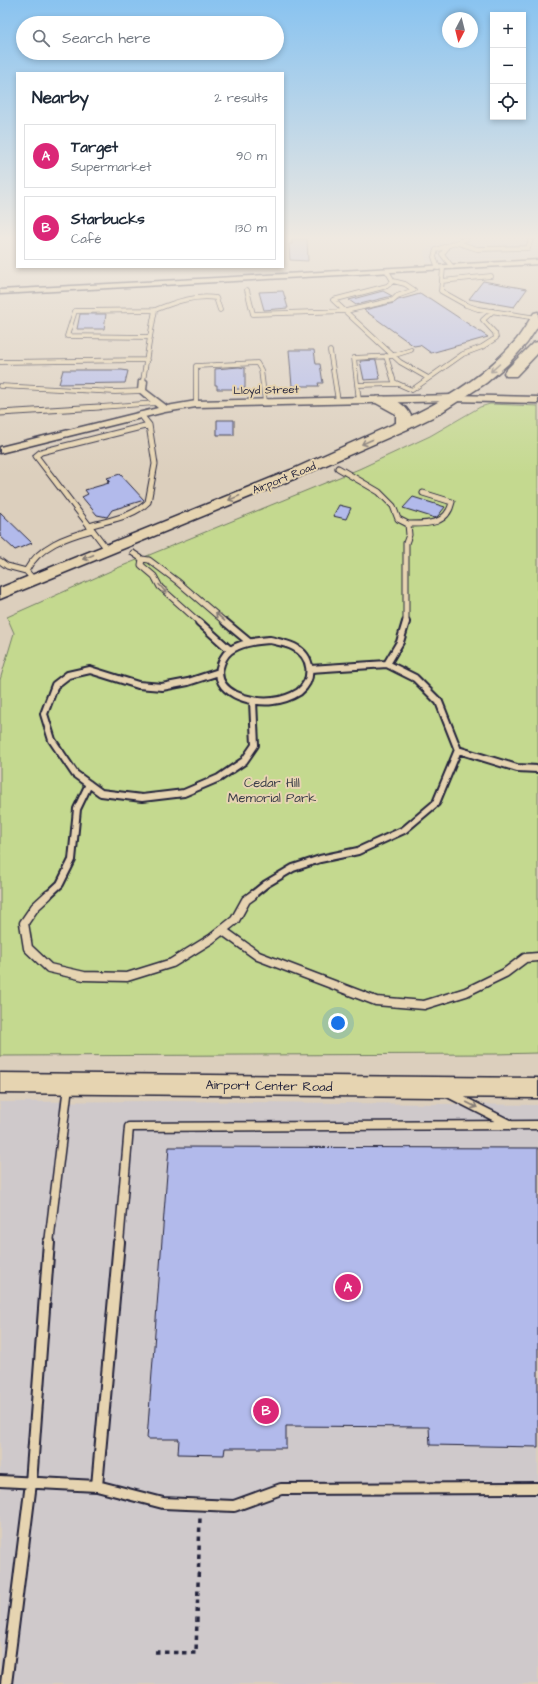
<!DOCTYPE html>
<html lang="en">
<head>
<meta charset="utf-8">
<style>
	:root { --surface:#fff; --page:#f6f6f7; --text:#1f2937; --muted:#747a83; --line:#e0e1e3; --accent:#db2777 }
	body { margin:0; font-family:"Architects Daughter",sans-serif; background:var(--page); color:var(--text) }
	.controls { position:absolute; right:12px; top:12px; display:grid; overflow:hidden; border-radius:0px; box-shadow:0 2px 6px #0003 }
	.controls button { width:36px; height:36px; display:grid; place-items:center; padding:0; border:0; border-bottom:1px solid var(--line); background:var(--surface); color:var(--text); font:20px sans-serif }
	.compass { position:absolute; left:442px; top:12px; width:36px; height:36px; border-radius:50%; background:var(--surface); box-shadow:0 2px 6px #0003; rotate:187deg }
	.you { position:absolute; left:338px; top:1023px; width:14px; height:14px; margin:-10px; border:3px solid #fff; border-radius:50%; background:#1a73e8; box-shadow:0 0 0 6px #1a73e833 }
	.badge { display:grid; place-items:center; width:26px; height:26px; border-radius:50%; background:var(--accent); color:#fff; font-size:13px; font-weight:700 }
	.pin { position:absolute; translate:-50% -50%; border:2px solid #fff; box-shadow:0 1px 4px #0006 }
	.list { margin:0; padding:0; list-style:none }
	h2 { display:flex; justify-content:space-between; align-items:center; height:52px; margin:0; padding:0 16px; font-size:17px }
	h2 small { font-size:13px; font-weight:400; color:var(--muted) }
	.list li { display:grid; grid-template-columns:26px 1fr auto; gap:12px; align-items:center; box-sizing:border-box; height:64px; margin:0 8px 8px; padding:0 8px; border:1px solid var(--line); border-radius:0px }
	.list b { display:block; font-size:15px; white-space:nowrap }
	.list p { margin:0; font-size:13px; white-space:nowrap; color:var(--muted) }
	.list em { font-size:13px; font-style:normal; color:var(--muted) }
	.icon { flex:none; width:22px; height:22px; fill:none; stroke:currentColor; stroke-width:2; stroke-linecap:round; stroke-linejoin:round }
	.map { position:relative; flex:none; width:538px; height:1684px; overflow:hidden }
	.search { position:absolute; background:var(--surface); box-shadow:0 2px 6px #0003; left:16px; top:16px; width:268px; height:44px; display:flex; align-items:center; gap:10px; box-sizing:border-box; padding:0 14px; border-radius:22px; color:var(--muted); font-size:15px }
	.panel { position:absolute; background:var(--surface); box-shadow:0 2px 6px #0003; left:16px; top:72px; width:268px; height:196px; border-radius:0px }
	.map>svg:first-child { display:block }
	.built { fill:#cfc9cb }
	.green { fill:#c4d98f; stroke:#737e65 }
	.building { fill:#b2baeb; stroke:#22223b }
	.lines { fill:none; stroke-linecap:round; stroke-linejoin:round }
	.service-far4-casing { stroke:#22223b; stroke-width:5.5 }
	.service-far3-casing { stroke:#22223b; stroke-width:7 }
	.service-far2-casing { stroke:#22223b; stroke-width:10 }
	.service-far1-casing { stroke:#22223b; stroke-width:11 }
	.service-casing { stroke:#22223b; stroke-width:14 }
	.minor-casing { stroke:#22223b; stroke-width:3 }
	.tertiary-casing { stroke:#22223b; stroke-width:3 }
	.primary-casing { stroke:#22223b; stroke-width:3 }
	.path { stroke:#22223b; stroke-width:3.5; stroke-dasharray:4.5 4.5; stroke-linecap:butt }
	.service-far4 { stroke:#e6d4b1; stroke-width:4 }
	.service-far3 { stroke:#e6d4b1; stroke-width:5 }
	.service-far2 { stroke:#e6d4b1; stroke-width:6 }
	.service-far1 { stroke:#e6d4b1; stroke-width:8 }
	.service { stroke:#e6d4b1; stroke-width:10 }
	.minor { fill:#e6d4b1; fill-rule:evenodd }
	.tertiary { fill:#e6d4b1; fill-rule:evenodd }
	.primary { fill:#e6d4b1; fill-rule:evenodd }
	.oneway { stroke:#847b76 }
	.labels { text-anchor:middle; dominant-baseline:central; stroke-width:4; stroke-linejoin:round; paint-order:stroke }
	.far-street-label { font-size:11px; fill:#22223b; stroke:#e6d4b1 }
	.park-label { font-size:13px; fill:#3a3d48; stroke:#e6d4b1 }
	.street-label { font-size:13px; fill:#22223b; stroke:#e6d4b1 }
</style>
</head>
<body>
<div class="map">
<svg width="538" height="1684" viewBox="0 0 538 1684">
	<rect width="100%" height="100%" fill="#dccfbd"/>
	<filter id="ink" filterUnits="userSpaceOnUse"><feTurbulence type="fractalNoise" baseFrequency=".025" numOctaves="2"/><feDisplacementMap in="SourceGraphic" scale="8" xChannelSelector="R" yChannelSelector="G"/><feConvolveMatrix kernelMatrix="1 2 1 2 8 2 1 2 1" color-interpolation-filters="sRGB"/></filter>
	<g filter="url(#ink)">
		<path class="built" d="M454,239h84v18l-111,6 -3,-9v-4l12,-5z
			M165,1101l373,4v579h-538v-582z"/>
		<path class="green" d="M490,404l48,2v647l-43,1 -495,2v-376l14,-47 -7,-16 108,-48 244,-100 71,-33 50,-29z"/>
		<path class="building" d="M292,239h15l1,22 -18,-1 -1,-16h3z
			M483,281l44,8 -13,18 -45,-8z
			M283,291l5,17 -24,2 -5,-18z
			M383,291l9,5 -36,9 -7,-5z
			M420,294l6,4h3l59,39 -57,16 -11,-8 -6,1 -50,-36 30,-7 4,-3z
			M80,314h26l-2,15h-27z
			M289,350h25l2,14h4l3,19h-5l1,3h-27z
			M376,360l4,19 -16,1 -4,-19z
			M239,367l6,1v20h-4v1h-24v-4h-2v-16z
			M63,370h59l6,1 -3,12 -66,1z
			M217,420h17v15h-17z
			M120,474l24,26 -32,10 -5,7 -10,-2 -15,-18 6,-3 -3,-4 24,-7 -2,-1 3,-1 -3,-3z
			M413,497l32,10 -7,9 -3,2 -32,-10z
			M339,505l12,3 -5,11 -13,-3z
			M0,512l32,31 -17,7 -15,-14z
			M169,1147l369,1v299l-108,-2 -1,-18 -143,-1v22h-61l-1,7 -46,-1 1,-15h-32z"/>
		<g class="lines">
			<g class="service-far4-casing">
				<path id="service-far4" d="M458,243l19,6 51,-1 3,-9
					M445,247l1,2 -4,5 10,13
					M438,268l-4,-11 2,-7 30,-11
					M443,268l-2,23 25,14 12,4 59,9
					M442,281l49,-5
					M247,290l6,24 93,-3 47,-11 4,-4 17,-6 -9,-6 -12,-3 -6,-10
					M333,300l67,62 28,16
					M333,300l54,-14 6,-5
					M155,310c20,-8 39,-15 61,-12l4,12
					M155,310l-5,27 -83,-1 8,-25z
					M330,351l8,50
					M386,356l8,26 18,8
					M0,362l147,-2
					M143,381l7,-44
					M357,385l39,-1
					M0,386l115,6 27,-1
					M412,390l51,-36 19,-7 14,-9 -1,-5 -12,-13 10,-9
					M359,401l-5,-43 38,-2 19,-6
					M196,404v-38l61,-3 4,7 4,32
					M86,408l71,-5"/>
			</g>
			<g class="service-far3-casing">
				<path id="service-far3" d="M0,413l99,-6
					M338,468l41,24 14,14 5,13 10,5 1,11 -3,8v80
					M408,524c20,0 39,1 44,-22l-29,-9
					M89,526c20,-6 44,-9 59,-24l7,-38 -6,-39 -8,-10
					M107,549l-71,-93 5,-4 108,-27
					M133,553l9,6 7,1 28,21 49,42
					M142,559l-1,6 13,11 6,11 40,36
					M0,561l7,5 19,5
					M34,580l-8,-9c13,-25 40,-34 66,-41"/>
			</g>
			<g class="service-far2-casing">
				<path id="service-far2" d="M199,622l31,28
					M225,622l24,20
					M270,640c8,2 16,3 24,7 18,9 21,32 5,45 -8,5 -17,8 -26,9 -21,3 -63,-8 -52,-37 2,-7 7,-13 13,-16 11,-6 24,-7 36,-8z
					M387,664l13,-22 6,-20
					M219,672l-31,10 -26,5 -24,-2 -48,-15 -22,5 -13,10 -11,29 8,26 23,34 26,19 41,5 42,-5 35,-15 25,-17 11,-16 -2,-44
					M458,750l59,18 21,1
					M47,896l13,-12 12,-24 5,-51 12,-25
					M251,896l15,-12 27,-16 27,-9 38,-8 46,-21 32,-27 22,-53 -19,-48 -24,-24 -28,-14 -77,5"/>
			</g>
			<g class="service-far1-casing">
				<path id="service-far1" d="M48,895l-13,12 -11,16 4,25 21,20 35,8 43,1 45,-14 39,-24 24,-19 11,-20 7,-5
					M222,930l36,26 118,45 48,4 42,-13 39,-19 20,-15 13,-1
					M448,1093l61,31
					M49,1243l19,-157
					M119,1243l10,-116 409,-2"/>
			</g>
			<g class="service-casing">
				<path id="service" d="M0,1481l97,5 66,17 71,3 47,-17 257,-1
					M97,1486l22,-244
					M6,1684l25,-201 18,-241"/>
			</g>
			<g class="minor-casing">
				<path id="minor" d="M538,260v4l-538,30v-4z
					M143,378l4,3 -1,9 21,16 29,-5 258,-6 84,2v6l-84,-2 -258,6 -31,5 -165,41v-6l158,-39 -20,-17 1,-10z"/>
			</g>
			<g class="tertiary-casing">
				<path id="tertiary" d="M0,1073l538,5v20l-538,-5z"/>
			</g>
			<g class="primary-casing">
				<path id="primary" d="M538,312v14l-11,17 -19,21 -22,19 -49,32 -29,14 -107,47 -301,123v-11l291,-118 105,-47v-9l-20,-11 -2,-3 2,-3c13,-3 30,7 35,19 40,-19 77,-43 106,-77 6,-8 11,-17 17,-26z
					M538,342v11l-22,23h-10l-2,-3 2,-3 27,-27z"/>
			</g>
			<path class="path" d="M155,1652l41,1 4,-136"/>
			<use href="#service-far4" class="service-far4"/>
			<use href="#service-far3" class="service-far3"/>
			<use href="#service-far2" class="service-far2"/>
			<use href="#service-far1" class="service-far1"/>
			<use href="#service" class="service"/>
			<use href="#minor" class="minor"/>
			<use href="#tertiary" class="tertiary"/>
			<use href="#primary" class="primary"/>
		</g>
		<defs><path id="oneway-shaft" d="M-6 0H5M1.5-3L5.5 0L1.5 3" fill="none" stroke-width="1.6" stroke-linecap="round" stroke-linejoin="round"/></defs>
		<g class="oneway">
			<use href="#oneway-shaft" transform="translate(495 368) rotate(138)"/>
			<use href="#oneway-shaft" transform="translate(367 442) rotate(156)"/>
			<use href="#oneway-shaft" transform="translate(234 498) rotate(158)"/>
			<use href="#oneway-shaft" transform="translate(88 557) rotate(157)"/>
			<use href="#oneway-shaft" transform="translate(163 589) rotate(48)"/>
			<use href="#oneway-shaft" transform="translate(220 617) rotate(-139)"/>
			<use href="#oneway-shaft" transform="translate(472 1105) rotate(27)"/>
		</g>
	</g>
	<linearGradient id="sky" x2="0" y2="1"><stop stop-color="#89c3f0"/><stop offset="0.5" stop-color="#efe9e1"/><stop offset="1" stop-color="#efe9e1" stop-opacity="0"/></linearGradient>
	<rect width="538" height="475" fill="url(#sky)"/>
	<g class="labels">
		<g class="far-street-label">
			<text transform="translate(266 390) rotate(-1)">Lloyd Street</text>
			<text transform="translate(284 478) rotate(-22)">Airport Road</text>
		</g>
		<g class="park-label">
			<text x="272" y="783">Cedar Hill<tspan x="272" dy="15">Memorial Park</tspan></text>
		</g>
		<g class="street-label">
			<text transform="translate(269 1086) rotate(1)">Airport Center Road</text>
		</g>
	</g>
</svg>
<div class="controls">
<button>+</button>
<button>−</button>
<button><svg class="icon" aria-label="locate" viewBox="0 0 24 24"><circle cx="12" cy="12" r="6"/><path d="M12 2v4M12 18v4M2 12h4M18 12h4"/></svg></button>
</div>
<svg class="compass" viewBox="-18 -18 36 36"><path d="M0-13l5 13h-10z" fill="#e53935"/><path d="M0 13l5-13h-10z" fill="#747a83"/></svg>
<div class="you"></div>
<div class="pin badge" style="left:348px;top:1287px">A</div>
<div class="pin badge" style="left:266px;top:1411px">B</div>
<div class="search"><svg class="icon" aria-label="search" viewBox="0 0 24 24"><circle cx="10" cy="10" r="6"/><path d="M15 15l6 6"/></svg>Search here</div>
<section class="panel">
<h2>Nearby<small>2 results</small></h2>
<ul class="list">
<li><span class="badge">A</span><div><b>Target</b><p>Supermarket</p></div><em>90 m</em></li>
<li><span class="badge">B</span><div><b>Starbucks</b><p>Café</p></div><em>130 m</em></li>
</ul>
</section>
</div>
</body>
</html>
